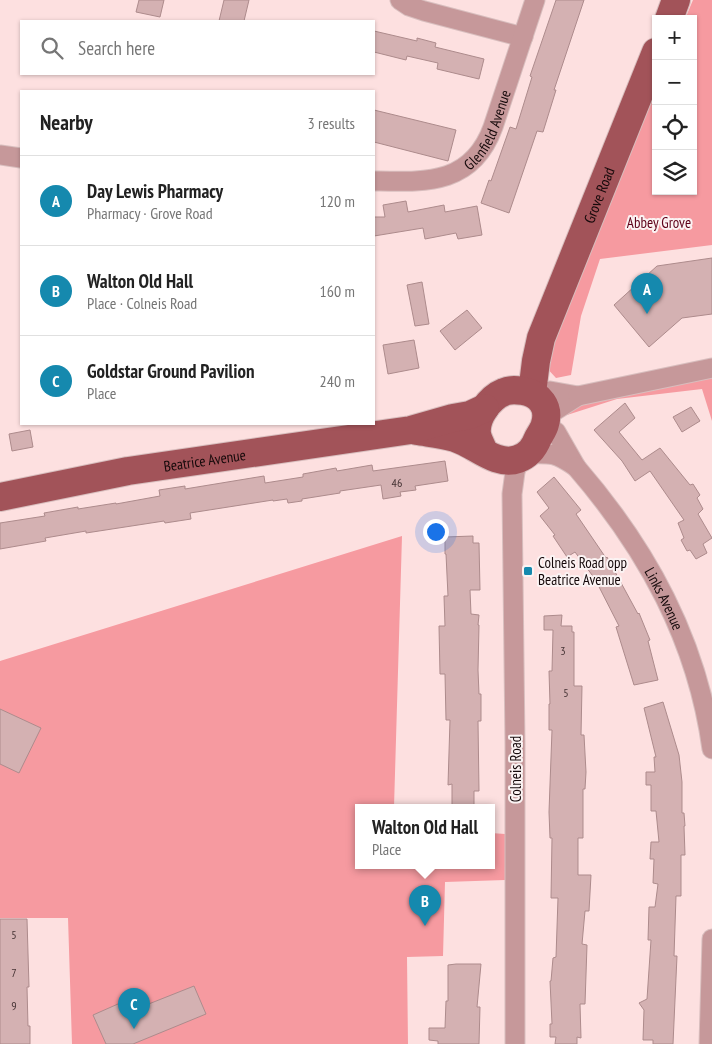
<!DOCTYPE html>
<html lang="en">
<head>
<meta charset="utf-8">
<style>
	:root { --surface:#fff; --page:#f6f6f6; --text:#222; --muted:#767676; --line:#e0e0e0; --accent:#1589ae }
	body { margin:0; font-family:"PT Sans Narrow",sans-serif; background:var(--page); color:var(--text) }
	.controls { position:absolute; right:15px; top:15px; display:grid; overflow:hidden; border-radius:0px; box-shadow:0 1px 4px #0004 }
	.controls button { width:45px; height:45px; display:grid; place-items:center; padding:0; border:0; border-bottom:1px solid var(--line); background:var(--surface); color:var(--text); font:25px sans-serif }
	.you { position:absolute; left:435px; top:531px; width:18px; height:18px; margin:-12px; border:4px solid #fff; border-radius:50%; background:#1a73e8; box-shadow:0 0 0 8px #1a73e833 }
	.badge { display:grid; place-items:center; width:32px; height:32px; border-radius:50%; background:var(--accent); color:#fff; font-size:16px; font-weight:700 }
	.pin { position:absolute; translate:-50% -41px; filter:drop-shadow(0 1px 2px #0008) }
	.pin::after { content:''; position:absolute; top:26px; width:18px; height:15px; background:inherit; clip-path:polygon(0 0,100% 0,50% 100%) }
	.popup { position:absolute; left:355px; top:804px; width:140px; height:65px; box-sizing:border-box; display:grid; place-content:center; border-radius:0px; background:var(--surface); filter:drop-shadow(0 1px 4px #0005); font-size:16px; white-space:nowrap; color:var(--muted) }
	.popup b { font-size:19px; color:var(--text) }
	.popup::after { content:''; position:absolute; left:50%; top:100%; margin-left:-10px; border:10px solid transparent; border-top-color:var(--surface) }
	.list { margin:0; padding:0; list-style:none }
	h2 { display:flex; justify-content:space-between; align-items:center; height:65px; margin:0; padding:0 20px; font-size:21px }
	h2 small { font-size:16px; font-weight:400; color:var(--muted) }
	.list li { display:grid; grid-template-columns:32px 1fr auto; gap:15px; align-items:center; box-sizing:border-box; height:90px; padding:0 20px; border-top:1px solid var(--line) }
	.list b { display:block; font-size:19px; white-space:nowrap }
	.list p { margin:0; font-size:16px; white-space:nowrap; color:var(--muted) }
	.list em { font-size:16px; font-style:normal; color:var(--muted) }
	.icon { flex:none; width:28px; height:28px; fill:none; stroke:currentColor; stroke-width:2; stroke-linecap:round; stroke-linejoin:round }
	.map { position:relative; flex:none; width:712px; height:1044px; overflow:hidden }
	.search { position:absolute; background:var(--surface); box-shadow:0 1px 4px #0004; left:20px; top:20px; width:355px; height:55px; display:flex; align-items:center; gap:12px; box-sizing:border-box; padding:0 18px; border-radius:0px; color:var(--muted); font-size:19px }
	.panel { position:absolute; background:var(--surface); box-shadow:0 1px 4px #0004; left:20px; top:90px; width:355px; height:335px; border-radius:0px }
	.map>svg:first-child { display:block }
	.green { fill:#f69aa0 }
	.building { fill:#d4b1b2; stroke:#ad8b8c }
	.lines { fill:none; stroke-linecap:round; stroke-linejoin:round }
	.street-casing { stroke:#d8bebe; stroke-width:21 }
	.primary-casing { stroke:#d8bebe; stroke-width:30 }
	.street { stroke:#c6989a; stroke-width:19 }
	.primary { stroke:#a25359; stroke-width:28 }
	.poi-dot { fill:#1589ae; stroke:#fbf3f3; stroke-width:2 }
	.labels { text-anchor:middle; dominant-baseline:central; stroke-width:4; stroke-linejoin:round; paint-order:stroke }
	.number-label { font-size:12px; fill:#453334 }
	.street-label { font-size:15px; fill:#15090a; stroke:#fbf3f3 }
	.park-label { font-size:15px; fill:#5f0019; stroke:#fbf3f3 }
	.poi-label { font-size:15px; fill:#15090a; stroke:#fbf3f3; text-anchor:start }
</style>
</head>
<body>
<div class="map">
<svg width="712" height="1044" viewBox="0 0 712 1044">
	<rect width="100%" height="100%" fill="#fde0e0"/>
	<path class="green" d="M693,0h19v245l-112,14 -19,57 -10,59 -15,3 -12,-13 112,-277v103h37v-172h-8z
		M712,375v46l-10,-32 -85,10 -50,16v-13z
		M402,536l-8,271h-35v58h132v-32l14,1v46l-60,2 -2,74 -36,1 1,87h-336l-4,-126h-68v-257z"/>
	<path class="building" d="M139,0h25l-4,17 -24,-5z
		M224,0h25l-5,21h-25z
		M556,0h28l-30,90h2l-13,42 -6,-1 -28,82 -28,-10 8,-23 2,1 19,-54 6,2 16,-52 -2,-1z
		M374,31l43,10v-3l19,5 -1,4 49,12 -5,20 -42,-10 1,-6 -31,-7 -1,4 -32,-8z
		M374,110l82,20 -8,31 -74,-19z
		M406,201l2,11 36,-7 1,7 32,-6 5,29 -24,4 -2,-6 -31,6 -2,-11 -49,8v-19h11l-2,-12z
		M712,258v56l-30,4 -33,29 -35,-42 43,-39z
		M422,282l7,42 -14,2 -8,-41z
		M467,310l15,18 -27,22 -15,-19z
		M414,340l5,28 -31,6 -5,-29z
		M625,403l10,15 -16,14 23,28 18,-12 30,37 3,-1 7,11 -3,3 6,11 -5,5 14,24 -9,6 4,9 -11,6 -6,-9 -3,1 -6,-11 3,-2 -6,-15 6,-3 -34,-49 -15,10 -13,-20 -28,-31z
		M691,407l9,14 -18,11 -9,-15z
		M30,430l3,17 -21,4 -3,-17z
		M445,461l3,20 -33,5 1,4 -16,2 1,4 -18,3 -2,-14 -41,6v2l-38,6v2l-14,2 -1,-4 -14,2v-1l-83,13 1,6 -26,4 -1,-2 -78,12v-2l-41,7 1,3 -46,8v-26l45,-7 -1,-3 34,-6v2l38,-6v1l44,-8 -1,-6 26,-4v3l79,-13 1,7 38,-6v-3l33,-6 1,3 35,-6 1,6z
		M554,477l27,33 -5,4 30,44 1,-1 31,57 1,-1 11,27 -2,1 10,39 -24,5 -18,-58 3,-1 -24,-47 -20,-27 -8,5 -14,-21 2,-1 -15,-19 9,-8 -12,-16z
		M473,536v7h6l1,47h-10l1,24 8,1 -1,10h1l-1,45 1,24h2v27h-3l1,70h-5v16h-22v-23l-4,1 2,-65h-4l-1,-46h-5l-1,-48h6l-1,-30h4l-2,-42h-1v-17z
		M562,615l-1,11h11v6h2v54h8l-1,49h3l2,37 -1,17h-2v49h-5v37h13l-2,36h-4l-3,33 5,1 -2,59h-5l1,34 -4,-1v7h-22l1,-7h-6v-13h2l-2,-43h1l2,-23 3,-1 2,-59h-7l1,-60h-2l-1,-26 3,-82h-3v-26h1l-1,-33h3l1,-41h-9v-14z
		M663,702l16,53 3,27v31h2l1,13h-1l1,29h-4v41h-5l-2,60h3l-4,88h-20v-4h-10l1,-30 -5,-7 8,-4 4,-59h-3l1,-33h6l3,-23 -5,-1 1,-24h-4l1,-17h8l-3,-31h-5v-26h-5v-13h9l-1,-15h2l-12,-49z
		M0,709l41,19 -22,45 -19,-9z
		M0,919h27l2,68h-2l1,39h2v18h-30z
		M456,964h25l-4,43h3l-1,37h-41v-3l-9,-1v-12h16l1,-27h2v-36z
		M194,986l12,28 -73,30h-27l-13,-29 34,-15 4,11z"/>
	<g class="lines">
		<g class="street-casing">
			<g id="street">
				<path d="M400,0l9,6 15,5 99,26"/>
				<path d="M0,155l21,3"/>
				<path id="s1" d="M374,181c52,1 98,4 119,-54l42,-127"/>
				<path d="M537,396l13,-5 28,5 -33,21"/>
				<path d="M578,396l134,-28"/>
				<path d="M527,454c25,-1 29,-1 49,13l-20,-35 -11,-8"/>
				<path id="s2" d="M576,467c71,82 121,173 136,282"/>
				<path d="M515,1044v-300l-3,-250 3,-22 4,-13"/>
				<path d="M709,1044l3,-105"/>
			</g>
		</g>
		<g class="primary-casing">
			<g id="primary">
				<path d="M669,19l7,-19"/>
				<path id="s3" d="M532,393l4,-32 5,-23 115,-286"/>
				<path d="M417,431c12,2 26,3 38,7 20,6 41,29 63,21 11,-4 16,-11 20,-21 2,-4 6,-9 7,-14 5,-17 -5,-30 -22,-33 -6,-1 -12,-2 -19,1 -15,6 -29,26 -27,42 1,6 5,12 7,18"/>
				<path id="s4" d="M0,497l128,-26 283,-41 42,-12 17,-3 15,-7"/>
			</g>
		</g>
		<use href="#street" class="street"/>
		<use href="#primary" class="primary"/>
	</g>
	<rect class="poi-dot" x="523" y="566" width="10" height="10" rx="2.5"/>
	<g class="labels">
		<g class="number-label">
			<text x="397" y="482">46</text>
			<text x="563" y="650">3</text>
			<text x="566" y="692">5</text>
			<text x="14" y="934">5</text>
			<text x="14" y="972">7</text>
			<text x="14" y="1005">9</text>
		</g>
		<g class="street-label">
			<text stroke="none"><textPath href="#s1" startOffset="138">Glenfield Avenue</textPath></text>
			<text stroke="none"><textPath href="#s3" startOffset="210">Grove Road</textPath></text>
			<text stroke="none"><textPath href="#s4" startOffset="208">Beatrice Avenue</textPath></text>
			<text stroke="none"><textPath href="#s2" startOffset="159">Links Avenue</textPath></text>
			<text transform="translate(515 769) rotate(-90)">Colneis Road</text>
		</g>
		<g class="park-label">
			<text x="659" y="222">Abbey Grove</text>
		</g>
		<g class="poi-label">
			<text x="538" y="562">Colneis Road opp<tspan x="538" dy="17">Beatrice Avenue</tspan></text>
		</g>
	</g>
</svg>
<div class="controls">
<button>+</button>
<button>−</button>
<button><svg class="icon" aria-label="locate" viewBox="0 0 24 24"><circle cx="12" cy="12" r="6"/><path d="M12 2v4M12 18v4M2 12h4M18 12h4"/></svg></button>
<button><svg class="icon" aria-label="layers" viewBox="0 0 24 24"><path d="M12 4l9 5-9 5-9-5zM3 14l9 5 9-5"/></svg></button>
</div>
<div class="you"></div>
<div class="pin badge" style="left:647px;top:314px">A</div>
<div class="pin badge" style="left:425px;top:926px">B</div>
<div class="popup"><b>Walton Old Hall</b>Place</div>
<div class="pin badge" style="left:134px;top:1029px">C</div>
<div class="search"><svg class="icon" aria-label="search" viewBox="0 0 24 24"><circle cx="10" cy="10" r="6"/><path d="M15 15l6 6"/></svg>Search here</div>
<section class="panel">
<h2>Nearby<small>3 results</small></h2>
<ul class="list">
<li><span class="badge">A</span><div><b>Day Lewis Pharmacy</b><p>Pharmacy · Grove Road</p></div><em>120 m</em></li>
<li><span class="badge">B</span><div><b>Walton Old Hall</b><p>Place · Colneis Road</p></div><em>160 m</em></li>
<li><span class="badge">C</span><div><b>Goldstar Ground Pavilion</b><p>Place</p></div><em>240 m</em></li>
</ul>
</section>
</div>
</body>
</html>
